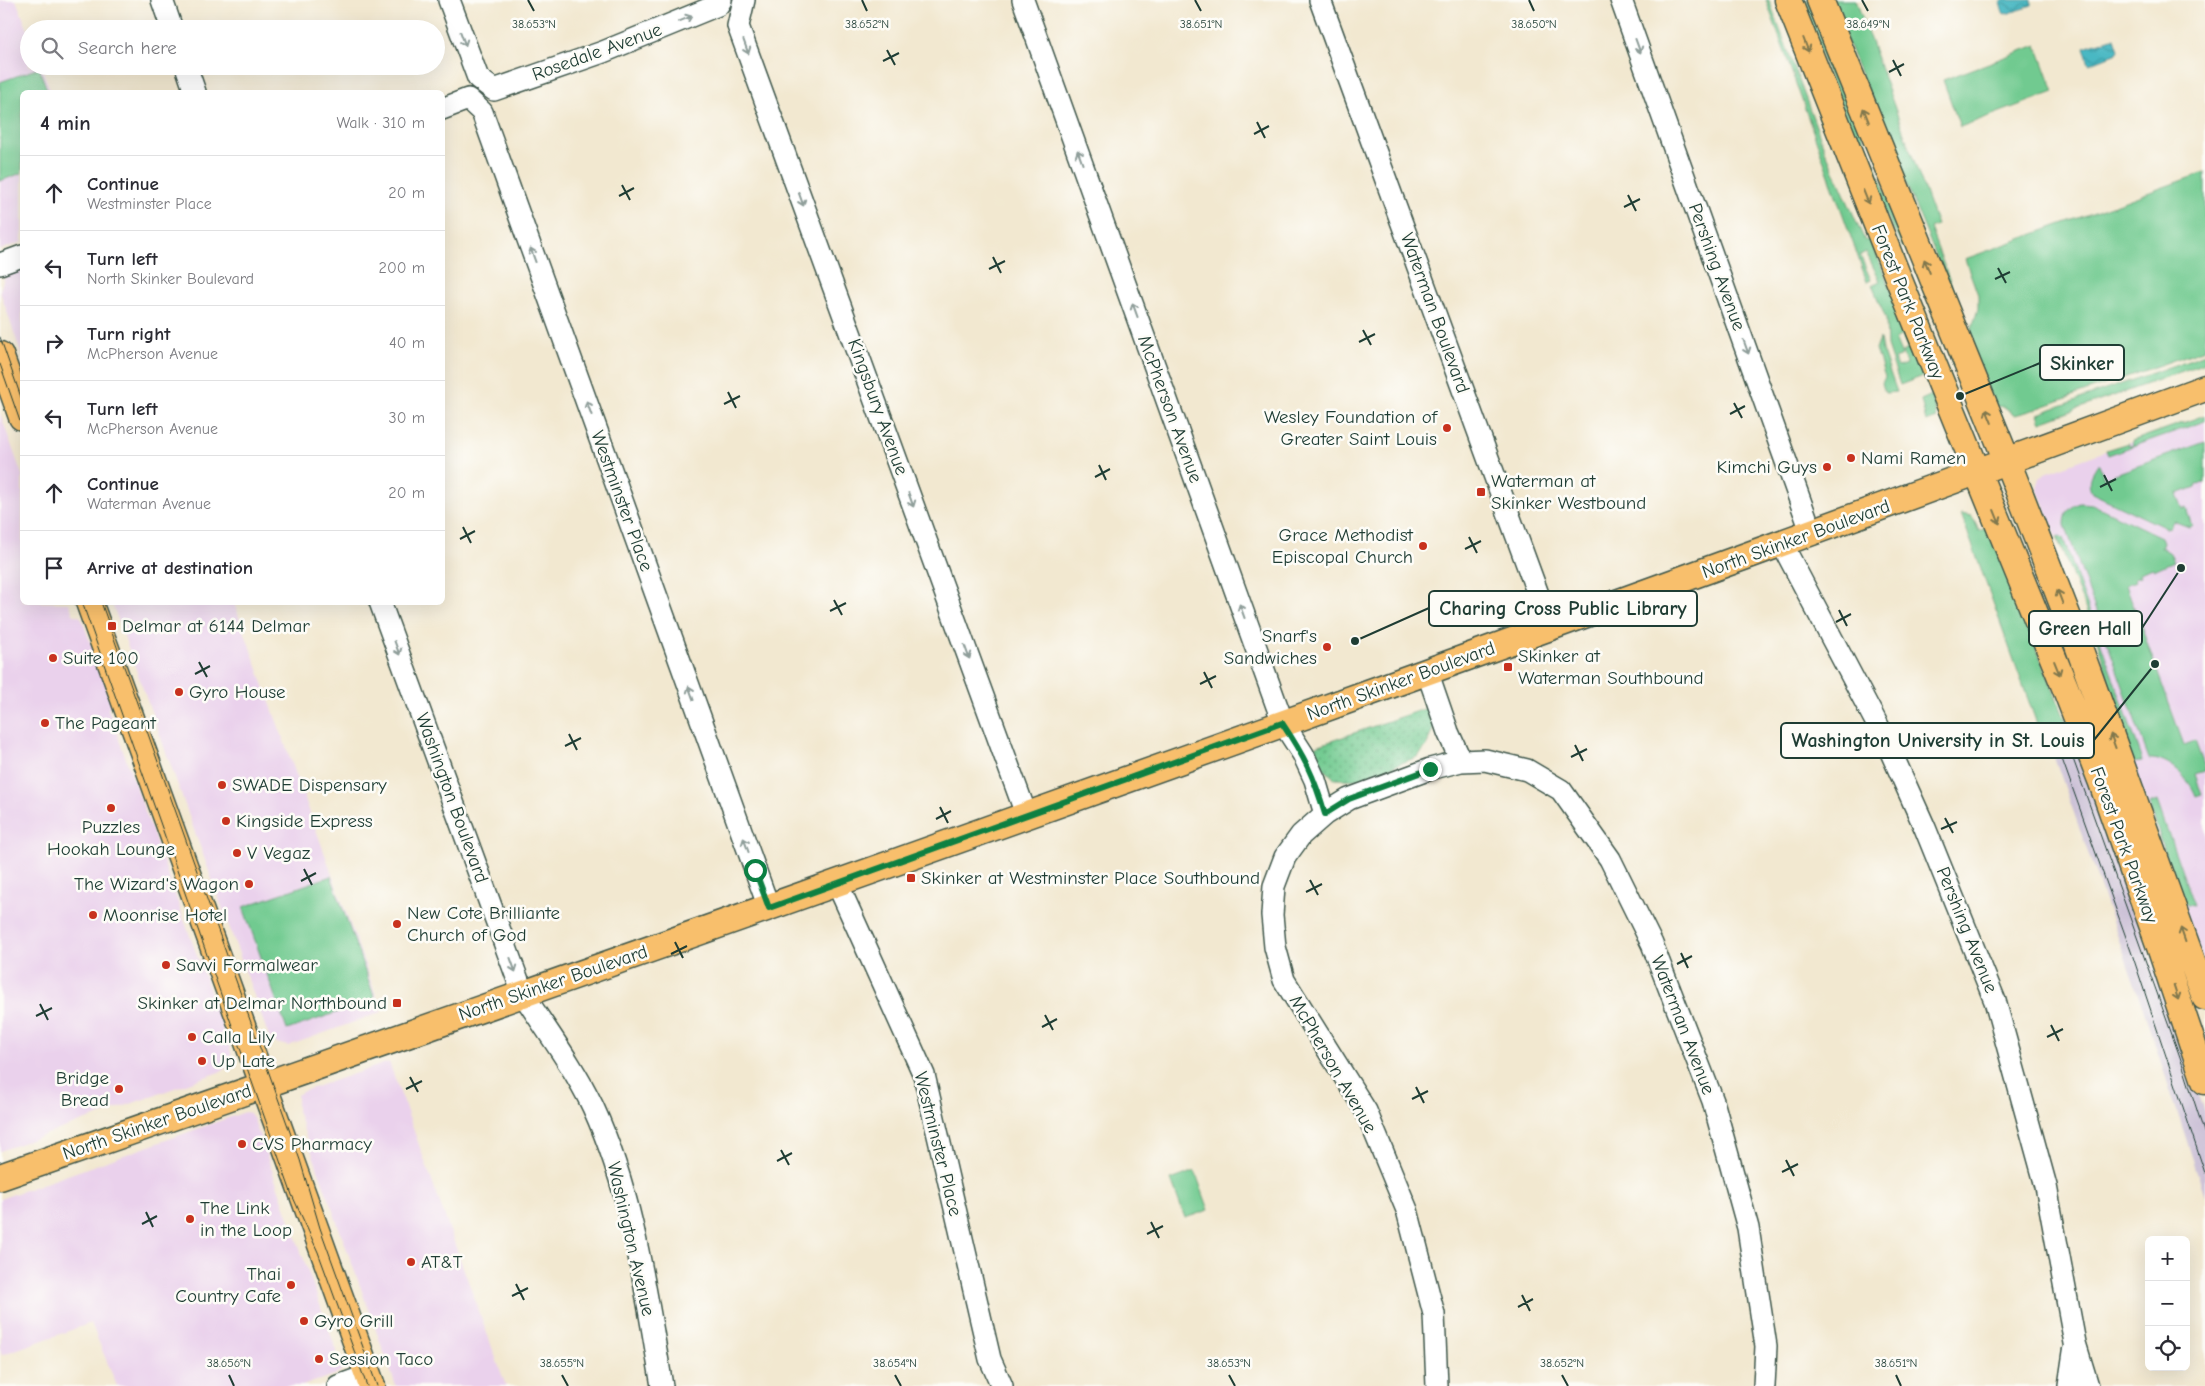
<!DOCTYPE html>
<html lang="en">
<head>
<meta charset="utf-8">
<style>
	:root { --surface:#fff; --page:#f2f2f3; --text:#2b2b33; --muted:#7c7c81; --line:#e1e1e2 }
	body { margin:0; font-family:"Comic Neue",sans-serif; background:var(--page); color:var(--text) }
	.controls { position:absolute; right:15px; bottom:15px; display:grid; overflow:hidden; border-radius:8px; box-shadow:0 5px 20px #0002 }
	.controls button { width:45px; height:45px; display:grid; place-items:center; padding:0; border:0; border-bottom:1px solid var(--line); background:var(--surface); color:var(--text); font:25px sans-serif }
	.stop { position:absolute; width:15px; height:15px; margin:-11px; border:4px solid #0b8043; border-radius:50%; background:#fff }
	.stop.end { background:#0b8043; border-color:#fff; box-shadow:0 1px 5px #0008 }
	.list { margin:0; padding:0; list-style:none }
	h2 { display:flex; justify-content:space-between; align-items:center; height:65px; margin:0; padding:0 20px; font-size:21px }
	h2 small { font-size:16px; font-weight:400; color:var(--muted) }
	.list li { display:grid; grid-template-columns:32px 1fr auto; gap:15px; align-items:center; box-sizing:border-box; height:75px; padding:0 20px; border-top:1px solid var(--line) }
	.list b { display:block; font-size:19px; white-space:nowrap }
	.list p { margin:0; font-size:16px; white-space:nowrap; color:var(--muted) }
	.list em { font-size:16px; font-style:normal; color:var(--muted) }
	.icon { flex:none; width:28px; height:28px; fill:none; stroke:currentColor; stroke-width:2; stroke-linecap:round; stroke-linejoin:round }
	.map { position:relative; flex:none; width:2205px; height:1386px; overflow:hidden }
	.search { position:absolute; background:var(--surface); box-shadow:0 5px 20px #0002; left:20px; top:20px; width:425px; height:55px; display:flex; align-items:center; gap:12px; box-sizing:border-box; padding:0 18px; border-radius:28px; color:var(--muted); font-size:19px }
	.panel { position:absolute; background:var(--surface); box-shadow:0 5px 20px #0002; left:20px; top:90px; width:425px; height:515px; border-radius:8px }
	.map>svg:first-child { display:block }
	.built { fill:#ead1ec }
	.railway { fill:#cabfd6 }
	.green { fill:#71ca90; stroke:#488462; fill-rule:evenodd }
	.park { fill:url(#park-dots); stroke:#488462 }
	.water { fill:url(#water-waves); stroke:#347a7c }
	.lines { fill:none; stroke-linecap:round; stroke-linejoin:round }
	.minor-casing { stroke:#3f574b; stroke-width:24 }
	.major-casing { stroke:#3f574b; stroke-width:29 }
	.minor { stroke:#fff; stroke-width:21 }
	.major { stroke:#f8bf6c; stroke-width:26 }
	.tram { stroke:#1f3d34; stroke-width:1 }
	.oneway { stroke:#8f9e9a }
	.oneway2 { stroke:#81784d }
	.route { stroke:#0b8043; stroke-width:6 }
	.ticks { fill:none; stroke:#1f3d34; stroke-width:2 }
	.poi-dot { fill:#c8321e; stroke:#fdfcf7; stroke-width:2 }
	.labels { text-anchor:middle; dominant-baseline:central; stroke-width:5; stroke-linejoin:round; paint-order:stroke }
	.street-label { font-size:19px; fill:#1f3d34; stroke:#fdfcf7 }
	.poi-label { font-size:19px; fill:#1f3d34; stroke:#fdfcf7; text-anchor:start }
	.ticks-label { font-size:12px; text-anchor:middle; fill:#1f3d34; stroke:#fdfcf7; stroke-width:5; stroke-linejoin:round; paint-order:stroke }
	.leader { fill:none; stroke:#1f3d34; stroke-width:2 }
	.callout-dot { fill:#1f3d34; stroke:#fdfcf7; stroke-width:2 }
	.callout { fill:#fdfcf7; stroke:#1f3d34; stroke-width:2 }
	.callout-label { font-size:20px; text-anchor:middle; font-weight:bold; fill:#1f3d34 }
</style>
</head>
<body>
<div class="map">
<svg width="2205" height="1386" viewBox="0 0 2205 1386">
	<defs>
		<pattern id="park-dots" width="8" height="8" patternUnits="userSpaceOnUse" patternTransform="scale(1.25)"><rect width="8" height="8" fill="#71ca90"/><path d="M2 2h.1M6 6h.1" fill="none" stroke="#5ca576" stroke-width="1.8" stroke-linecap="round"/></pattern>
		<pattern id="water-waves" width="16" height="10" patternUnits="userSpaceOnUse" patternTransform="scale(1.25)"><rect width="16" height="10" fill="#49b8c3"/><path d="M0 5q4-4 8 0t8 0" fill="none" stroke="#3c979f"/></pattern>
	</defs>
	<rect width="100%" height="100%" fill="#fdfcf7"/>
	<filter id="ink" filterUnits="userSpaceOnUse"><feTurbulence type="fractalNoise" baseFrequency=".02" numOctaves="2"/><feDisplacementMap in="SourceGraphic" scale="10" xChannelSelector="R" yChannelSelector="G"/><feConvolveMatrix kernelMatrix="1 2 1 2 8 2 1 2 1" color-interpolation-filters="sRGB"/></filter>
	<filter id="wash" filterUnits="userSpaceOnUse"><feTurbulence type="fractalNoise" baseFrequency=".0096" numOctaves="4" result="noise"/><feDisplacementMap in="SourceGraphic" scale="20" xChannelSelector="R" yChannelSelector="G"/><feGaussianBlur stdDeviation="1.12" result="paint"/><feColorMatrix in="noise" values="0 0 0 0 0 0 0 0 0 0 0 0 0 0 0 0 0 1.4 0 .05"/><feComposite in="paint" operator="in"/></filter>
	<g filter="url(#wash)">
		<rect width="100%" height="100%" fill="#f2e8d0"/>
		<path class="built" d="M0,0h16l13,33v33h12l10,26h-29v150l-22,8z
			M22,268v88l-22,-65 4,-13 7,-6z
			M0,413l22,62v127l47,1 4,11 8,3 31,84 -4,8 121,335 3,14 -6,10 -7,4 -219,79z
			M2205,415v552l-75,-210 -35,-124 -58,-145 3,-10 5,-5z
			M112,603h122l148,409 -94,34 -16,-4 -3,-5z
			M389,1062l117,324h-110l-99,-275v-16l7,-4z
			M245,1112l5,1 4,7 89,249 -6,5 -35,12h-185l-26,-63 -90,32 -1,-156z"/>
		<path class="railway" d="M2073,739l132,373v84l-62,-188 -92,-260z"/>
		<path class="green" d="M1766,0h3l56,150 40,91 5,-2 56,136 -26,10 -13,-39 -1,-27 -14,-34 8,-4 -14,-29 -6,3 11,25 -4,2zM1902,335l6,14 -6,3 4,12 -8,3 -4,-8 8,-3 -7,-17z
			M1799,0h10l98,246 -4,2 -23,-44z
			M1830,0h26l81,225 -7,3 32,85 -2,1z
			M2037,45l17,47 -94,35 -17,-47z
			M39,68l9,24h-26v81l-22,8v-99z
			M2205,172v177l-175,62 -15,4 -12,-9 -9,1 -26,-67 10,-31v-14l-13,-36z
			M1880,338l2,12 15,42 -12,1 -3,-10 3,-6 -9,-28z
			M2205,354v9l-164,59 -3,-8z
			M1932,395l5,23 -11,4 -5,-22z
			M2205,415v6l-97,34 -2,-5 22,-7 1,3 4,-1 -1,-4z
			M2205,442v41l-8,1 -1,3 -19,7 6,15 3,-1 6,18 -3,1 -16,-6 -3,6 -4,1 -74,-35c-6,-11 -1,-18 5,-28h2l5,13z
			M2080,503l12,1 69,33 2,5 -2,5 9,6 4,8 -20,9 -1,-2 -14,5 1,3 -6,2 1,3 -9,4 58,160 11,-4 10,27v3l-10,3 7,20 -6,2c-6,-17 -28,-38 -47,-37l-84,-234c0,-11 4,-18 15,-22z
			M1961,514l11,2 7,15 9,-4 85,212 -27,10z
			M2060,536l3,2 80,223 -10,1 -3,-5 -35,-124 -38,-96z
			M2157,801l37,105 -8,-1 -5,-5 -32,-96z
			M331,876l44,123 -88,31 -44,-123z
			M1195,1171l14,39 -24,8 -14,-38z"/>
		<path class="park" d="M1429,707l5,19 -8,21 -9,10 -59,23 -23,-1 -11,-10 -13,-21z"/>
		<path class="water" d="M2004,0h28v6l-26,8 -3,-1 -3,-10z
			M2112,38h3l4,12 -2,3 -28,11 -5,-17z"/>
	</g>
	<g filter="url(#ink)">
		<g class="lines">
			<g class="minor-casing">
				<path id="minor" d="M162,0l10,29
					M449,0l29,78 16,12 109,-38 115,-47 3,-5
					M744,0l-6,26 288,788
					M1023,0l260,723 20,31 12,26 10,34
					M1320,0l230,627
					M1621,0l191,534
					M186,66l9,26
					M442,109l26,-10 14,13 287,796
					M0,264l22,-8
					M1782,544l104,197 39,87 70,173 51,185 29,157 13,43
					M380,602l143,392c24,37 51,73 70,113 40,87 53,185 69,279
					M1427,671l21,61 13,29
					M837,883l87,192 66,284 12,27
					M338,1386l30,-11
					M1437,1386l-3,-72 -27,-104 -41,-99 -82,-131 -9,-33 -3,-32 2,-29 11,-29 16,-22 24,-21 24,-15 81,-30 31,-8 24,-1 42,10 34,20 49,69 42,85 61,157 35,127 18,118 -2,40
					M2069,1386l5,-34"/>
			</g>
			<g class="major-casing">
				<path id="major" d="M1788,0l111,280 166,407 36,93 59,167 45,134
					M1820,0l187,461 62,159 136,377
					M0,355l22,62
					M89,602l283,784
					M0,1177c737,-256 1472,-519 2205,-789"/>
			</g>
			<use href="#minor" class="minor"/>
			<use href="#major" class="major"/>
			<path class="tram" d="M0,337l22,63
				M0,364l22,63
				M82,602l210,593 26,57 49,134
				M101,602l199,558 20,68 57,158
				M2067,742l113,315 25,78
				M2057,745l75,209 73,219"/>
		</g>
		<defs><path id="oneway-shaft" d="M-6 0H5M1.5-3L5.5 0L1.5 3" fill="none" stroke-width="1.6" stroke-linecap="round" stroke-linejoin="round" transform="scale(1.25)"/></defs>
		<g class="oneway">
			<use href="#oneway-shaft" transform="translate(685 19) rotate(-22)"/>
			<use href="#oneway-shaft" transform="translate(463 39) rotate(70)"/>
			<use href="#oneway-shaft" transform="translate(1638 46) rotate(70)"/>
			<use href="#oneway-shaft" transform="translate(746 47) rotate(70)"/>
			<use href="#oneway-shaft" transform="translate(1080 157) rotate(-110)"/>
			<use href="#oneway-shaft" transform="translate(801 199) rotate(70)"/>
			<use href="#oneway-shaft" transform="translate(533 255) rotate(-110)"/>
			<use href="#oneway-shaft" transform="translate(1135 310) rotate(-110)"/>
			<use href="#oneway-shaft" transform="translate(1746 347) rotate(70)"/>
			<use href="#oneway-shaft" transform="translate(589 408) rotate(-110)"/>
			<use href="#oneway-shaft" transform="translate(911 500) rotate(70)"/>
			<use href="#oneway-shaft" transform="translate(1242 611) rotate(-110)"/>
			<use href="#oneway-shaft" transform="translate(397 648) rotate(70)"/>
			<use href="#oneway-shaft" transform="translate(967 652) rotate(70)"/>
			<use href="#oneway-shaft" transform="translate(691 693) rotate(-110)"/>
			<use href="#oneway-shaft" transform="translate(746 845) rotate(-110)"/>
			<use href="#oneway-shaft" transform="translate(513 965) rotate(70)"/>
		</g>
		<g class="oneway2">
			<use href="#oneway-shaft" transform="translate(1806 45) rotate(69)"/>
			<use href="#oneway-shaft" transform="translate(1866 115) rotate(-112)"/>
			<use href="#oneway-shaft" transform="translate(1866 197) rotate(68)"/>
			<use href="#oneway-shaft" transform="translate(1927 266) rotate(-112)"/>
			<use href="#oneway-shaft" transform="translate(1989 416) rotate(-112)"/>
			<use href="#oneway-shaft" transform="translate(1997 517) rotate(68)"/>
			<use href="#oneway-shaft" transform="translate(2060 597) rotate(-111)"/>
			<use href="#oneway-shaft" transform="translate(2057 668) rotate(68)"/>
			<use href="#oneway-shaft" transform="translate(2113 741) rotate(-110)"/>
			<use href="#oneway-shaft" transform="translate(2183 935) rotate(-109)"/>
			<use href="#oneway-shaft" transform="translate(2176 993) rotate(72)"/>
		</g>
	</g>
	<g class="lines" filter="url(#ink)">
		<path class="route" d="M755,870l14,38 513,-185c22,33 32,53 43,91l24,-15 81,-30"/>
	</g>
	<path class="ticks" d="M528,0l6,11M862,0l5,11M1195,0l6,11M1529,0l5,11M1862,0l6,11M887,50l8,15M1893,60l8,16M883,61l16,-8M1889,72l15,-8M1257,122l8,16M1254,134l15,-8M622,185l8,15M1628,195l8,16M619,196l15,-8M1624,207l16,-8M993,257l8,16M1998,268l8,15M989,269l16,-8M1995,279l15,-7M1363,330l8,15M1359,342l16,-8M728,392l8,16M1734,403l8,15M724,404l16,-8M1730,414l15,-8M1099,465l7,15M2104,475l8,16M1095,477l15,-8M2100,487l16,-8M463,527l8,16M1469,537l8,16M460,539l15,-8M1465,549l16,-8M834,600l8,15M1839,610l8,16M830,611l16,-8M1836,622l15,-8M199,662l8,15M1204,672l8,16M195,674l15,-8M1200,684l16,-8M569,734l8,16M1575,745l8,16M565,746l16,-8M1571,757l16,-8M940,807l8,16M1945,818l8,15M936,819l15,-8M1941,829l16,-7M304,869l8,16M1310,880l8,15M301,881l15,-8M1306,892l16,-8M675,942l8,16M1681,953l7,15M671,954l16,-8M1677,964l15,-8M40,1004l8,16M1045,1015l8,15M36,1016l16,-8M2051,1025l8,16M1042,1027l15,-8M2047,1037l16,-8M410,1077l8,15M1416,1087l8,16M406,1089l16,-8M1412,1099l16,-8M781,1150l8,15M1786,1160l8,16M777,1161l15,-8M1782,1172l16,-8M146,1212l7,15M1151,1222l8,16M142,1224l15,-8M1147,1234l16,-8M516,1284l8,16M1522,1295l8,16M512,1296l16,-8M1518,1307l15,-8M229,1375l5,11M562,1375l6,11M895,1375l6,11M1229,1375l6,11M1562,1375l6,11M1896,1375l5,11"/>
	<g class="poi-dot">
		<circle cx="1447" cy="428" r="5"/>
		<circle cx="1851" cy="458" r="5"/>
		<circle cx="1827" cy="467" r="5"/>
		<rect x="1476" y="487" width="10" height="10" rx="2.5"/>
		<circle cx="1423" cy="546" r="5"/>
		<rect x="107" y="621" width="10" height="10" rx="2.5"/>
		<circle cx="1327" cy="647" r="5"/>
		<circle cx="53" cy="658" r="5"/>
		<rect x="1503" y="662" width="10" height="10" rx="2.5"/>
		<circle cx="179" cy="692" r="5"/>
		<circle cx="45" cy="723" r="5"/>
		<circle cx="222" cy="785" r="5"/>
		<circle cx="111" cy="808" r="5"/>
		<circle cx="226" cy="821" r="5"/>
		<circle cx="237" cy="853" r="5"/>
		<rect x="906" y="873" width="10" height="10" rx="2.5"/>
		<circle cx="249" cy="884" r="5"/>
		<circle cx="93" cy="915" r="5"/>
		<circle cx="397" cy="924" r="5"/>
		<circle cx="166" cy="965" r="5"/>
		<rect x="392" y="998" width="10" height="10" rx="2.5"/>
		<circle cx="192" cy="1037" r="5"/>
		<circle cx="202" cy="1061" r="5"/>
		<circle cx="119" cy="1089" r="5"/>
		<circle cx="242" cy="1144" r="5"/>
		<circle cx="190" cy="1219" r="5"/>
		<circle cx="411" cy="1262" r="5"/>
		<circle cx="291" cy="1285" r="5"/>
		<circle cx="304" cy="1321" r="5"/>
		<circle cx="319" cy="1359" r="5"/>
	</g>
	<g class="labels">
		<g class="street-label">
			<text transform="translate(597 52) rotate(-20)">Rosedale Avenue</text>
			<text transform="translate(1717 267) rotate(70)">Pershing Avenue</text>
			<text transform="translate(1908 302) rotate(68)">Forest Park Parkway</text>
			<text transform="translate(1435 313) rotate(70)">Waterman Boulevard</text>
			<text transform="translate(878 407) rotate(70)">Kingsbury Avenue</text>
			<text transform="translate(1170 409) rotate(70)">McPherson Avenue</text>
			<text transform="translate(622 501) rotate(70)">Westminster Place</text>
			<text transform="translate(1796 539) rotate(-20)">North Skinker Boulevard</text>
			<text transform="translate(1401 681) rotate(-20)">North Skinker Boulevard</text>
			<text transform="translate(452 798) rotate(70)">Washington Boulevard</text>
			<text transform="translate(2124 845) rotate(70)">Forest Park Parkway</text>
			<text transform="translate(1967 930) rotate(68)">Pershing Avenue</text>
			<text transform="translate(553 983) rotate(-19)">North Skinker Boulevard</text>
			<text transform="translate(1683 1025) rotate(69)">Waterman Avenue</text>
			<text transform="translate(1333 1064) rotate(60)">McPherson Avenue</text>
			<text transform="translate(157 1122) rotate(-19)">North Skinker Boulevard</text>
			<text transform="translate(938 1144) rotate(76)">Westminster Place</text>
			<text transform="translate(631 1239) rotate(77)">Washington Avenue</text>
		</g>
		<g class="poi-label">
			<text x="1437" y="417" text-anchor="end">Wesley Foundation of<tspan x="1437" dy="22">Greater Saint Louis</tspan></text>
			<text x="1861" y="458">Nami Ramen</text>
			<text x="1817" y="467" text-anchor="end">Kimchi Guys</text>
			<text x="1491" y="481">Waterman at<tspan x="1491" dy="22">Skinker Westbound</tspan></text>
			<text x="1413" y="535" text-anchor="end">Grace Methodist<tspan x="1413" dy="22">Episcopal Church</tspan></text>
			<text x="122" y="626">Delmar at 6144 Delmar</text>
			<text x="1317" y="636" text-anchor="end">Snarf's<tspan x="1317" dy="22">Sandwiches</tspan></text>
			<text x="1518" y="656">Skinker at<tspan x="1518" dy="22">Waterman Southbound</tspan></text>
			<text x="63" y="658">Suite 100</text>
			<text x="189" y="692">Gyro House</text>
			<text x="55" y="723">The Pageant</text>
			<text x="232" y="785">SWADE Dispensary</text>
			<text x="236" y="821">Kingside Express</text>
			<text x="111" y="827" text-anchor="middle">Puzzles<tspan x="111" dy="22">Hookah Lounge</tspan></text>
			<text x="247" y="853">V Vegaz</text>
			<text x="921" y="878">Skinker at Westminster Place Southbound</text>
			<text x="239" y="884" text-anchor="end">The Wizard's Wagon</text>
			<text x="407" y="913">New Cote Brilliante<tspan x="407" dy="22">Church of God</tspan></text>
			<text x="103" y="915">Moonrise Hotel</text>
			<text x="176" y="965">Savvi Formalwear</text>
			<text x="387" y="1003" text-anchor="end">Skinker at Delmar Northbound</text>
			<text x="202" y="1037">Calla Lily</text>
			<text x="212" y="1061">Up Late</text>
			<text x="109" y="1078" text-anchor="end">Bridge<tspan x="109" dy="22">Bread</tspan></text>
			<text x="252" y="1144">CVS Pharmacy</text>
			<text x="200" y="1208">The Link<tspan x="200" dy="22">in the Loop</tspan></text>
			<text x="421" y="1262">AT&amp;T</text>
			<text x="281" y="1274" text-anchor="end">Thai<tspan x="281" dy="22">Country Cafe</tspan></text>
			<text x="314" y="1321">Gyro Grill</text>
			<text x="329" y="1359">Session Taco</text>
		</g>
	</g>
	<g class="ticks-label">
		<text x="534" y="28">38.653°N</text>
		<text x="867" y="28">38.652°N</text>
		<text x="1201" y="28">38.651°N</text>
		<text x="1534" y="28">38.650°N</text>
		<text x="1868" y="28">38.649°N</text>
		<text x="229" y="1367">38.656°N</text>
		<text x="562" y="1367">38.655°N</text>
		<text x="895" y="1367">38.654°N</text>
		<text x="1229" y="1367">38.653°N</text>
		<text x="1562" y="1367">38.652°N</text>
		<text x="1896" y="1367">38.651°N</text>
	</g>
	<path class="leader" d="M1960 396L2040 363M1355 641L1429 608M2181 568L2142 628M2155 664L2094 740"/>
	<g class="callout-dot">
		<circle cx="1960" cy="396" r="5"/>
		<circle cx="1355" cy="641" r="5"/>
		<circle cx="2181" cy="568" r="5"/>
		<circle cx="2155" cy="664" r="5"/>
	</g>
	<g class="callout">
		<rect x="2040" y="345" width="84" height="35" rx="5"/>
		<rect x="1429" y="591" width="268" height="35" rx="5"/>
		<rect x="2029" y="611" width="113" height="35" rx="5"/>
		<rect x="1781" y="723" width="313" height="35" rx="5"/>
	</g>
	<g class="callout-label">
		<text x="2082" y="370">Skinker</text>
		<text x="1563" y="615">Charing Cross Public Library</text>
		<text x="2085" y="635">Green Hall</text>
		<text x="1938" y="747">Washington University in St. Louis</text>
	</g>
</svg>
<div class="controls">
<button>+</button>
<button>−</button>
<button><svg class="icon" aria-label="locate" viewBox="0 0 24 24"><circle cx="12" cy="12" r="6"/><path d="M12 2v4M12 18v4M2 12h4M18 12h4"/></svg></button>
</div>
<div class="stop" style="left:755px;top:870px"></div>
<div class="stop end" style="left:1430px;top:769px"></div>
<div class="search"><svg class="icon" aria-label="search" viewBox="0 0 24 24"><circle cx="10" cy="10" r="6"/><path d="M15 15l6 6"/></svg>Search here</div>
<section class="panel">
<h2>4 min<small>Walk · 310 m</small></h2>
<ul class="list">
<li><svg class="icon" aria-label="ahead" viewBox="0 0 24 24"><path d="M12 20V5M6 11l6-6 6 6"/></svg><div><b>Continue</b><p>Westminster Place</p></div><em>20 m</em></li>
<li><svg class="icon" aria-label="left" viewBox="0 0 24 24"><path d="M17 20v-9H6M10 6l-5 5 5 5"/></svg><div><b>Turn left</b><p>North Skinker Boulevard</p></div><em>200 m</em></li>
<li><svg class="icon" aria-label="right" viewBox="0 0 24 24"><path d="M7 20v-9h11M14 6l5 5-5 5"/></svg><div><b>Turn right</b><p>McPherson Avenue</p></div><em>40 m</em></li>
<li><svg class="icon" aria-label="left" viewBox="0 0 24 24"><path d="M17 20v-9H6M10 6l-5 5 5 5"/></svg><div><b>Turn left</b><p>McPherson Avenue</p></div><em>30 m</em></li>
<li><svg class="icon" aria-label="ahead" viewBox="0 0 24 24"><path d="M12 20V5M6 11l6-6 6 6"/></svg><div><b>Continue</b><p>Waterman Avenue</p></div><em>20 m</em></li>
<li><svg class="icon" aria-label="arrive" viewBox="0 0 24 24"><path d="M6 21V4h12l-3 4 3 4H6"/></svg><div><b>Arrive at destination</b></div></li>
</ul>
</section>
</div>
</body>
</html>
